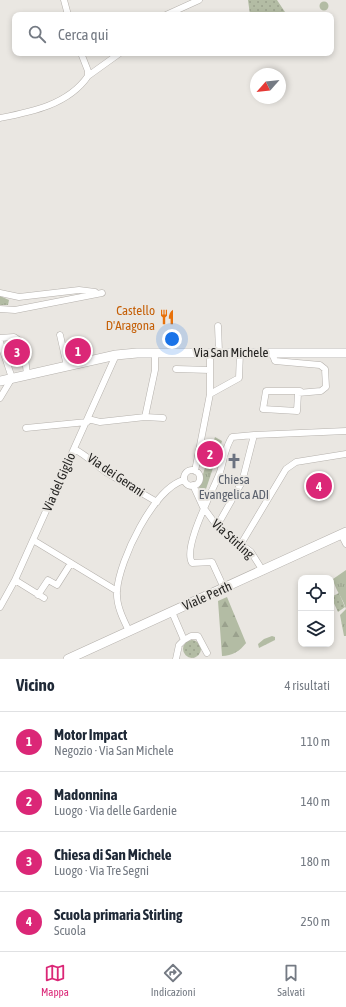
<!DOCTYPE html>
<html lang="it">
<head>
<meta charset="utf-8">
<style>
	:root { --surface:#fff; --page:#f2f2f3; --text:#1f2937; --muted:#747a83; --line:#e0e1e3; --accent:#db2777 }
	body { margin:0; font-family:"Asap Condensed",sans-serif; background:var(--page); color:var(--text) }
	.controls { position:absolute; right:12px; bottom:12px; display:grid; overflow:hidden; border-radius:8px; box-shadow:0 2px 6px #0003 }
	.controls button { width:36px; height:36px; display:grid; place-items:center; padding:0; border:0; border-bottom:1px solid var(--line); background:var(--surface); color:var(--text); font:20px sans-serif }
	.compass { position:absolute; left:250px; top:68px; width:36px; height:36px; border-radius:50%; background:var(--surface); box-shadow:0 2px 6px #0003; rotate:243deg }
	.you { position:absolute; left:172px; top:339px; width:14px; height:14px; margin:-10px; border:3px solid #fff; border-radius:50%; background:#1a73e8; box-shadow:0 0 0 6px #1a73e833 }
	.badge { display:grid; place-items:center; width:26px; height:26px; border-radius:50%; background:var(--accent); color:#fff; font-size:13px; font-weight:700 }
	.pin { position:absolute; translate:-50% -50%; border:2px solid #fff; box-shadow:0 1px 4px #0006 }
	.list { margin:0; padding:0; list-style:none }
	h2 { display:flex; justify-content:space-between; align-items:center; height:52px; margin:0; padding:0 16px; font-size:17px }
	h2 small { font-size:13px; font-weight:400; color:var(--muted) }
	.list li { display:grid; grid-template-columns:26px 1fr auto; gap:12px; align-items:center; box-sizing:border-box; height:60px; padding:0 16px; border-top:1px solid var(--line) }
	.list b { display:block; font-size:15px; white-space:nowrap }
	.list p { margin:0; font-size:13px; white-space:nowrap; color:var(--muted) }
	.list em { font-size:13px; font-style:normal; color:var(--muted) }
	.icon { flex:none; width:22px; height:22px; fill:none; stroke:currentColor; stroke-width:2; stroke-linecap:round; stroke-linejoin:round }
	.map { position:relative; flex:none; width:346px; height:659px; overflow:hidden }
	.search { position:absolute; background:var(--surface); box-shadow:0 2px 6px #0003; left:12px; right:12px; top:12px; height:44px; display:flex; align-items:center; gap:10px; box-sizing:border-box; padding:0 14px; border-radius:8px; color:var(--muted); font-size:15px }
	.sheet { height:292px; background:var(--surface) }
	nav { display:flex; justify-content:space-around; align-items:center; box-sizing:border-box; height:56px; border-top:1px solid var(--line); background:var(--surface); font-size:11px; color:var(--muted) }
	nav a { display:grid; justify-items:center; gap:2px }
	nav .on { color:var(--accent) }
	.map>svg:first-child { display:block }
	.grass { fill:url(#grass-tufts) }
	.forest { fill:url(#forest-firs) }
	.park { fill:url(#park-dots) }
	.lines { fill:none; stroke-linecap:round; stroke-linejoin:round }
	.street-casing { stroke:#b5b1ac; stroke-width:7 }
	.secondary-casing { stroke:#b5b1ac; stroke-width:10 }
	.street { stroke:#fff; stroke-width:6 }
	.secondary { stroke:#fff; stroke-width:9 }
	.labels { text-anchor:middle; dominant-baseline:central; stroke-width:4; stroke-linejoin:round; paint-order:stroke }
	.food-label { font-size:13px; fill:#c56008; stroke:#eae7e2; text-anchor:end }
	.street-label { font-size:13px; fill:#252422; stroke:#eae7e2 }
	.worship-label { font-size:13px; fill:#5b616d; stroke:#eae7e2 }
</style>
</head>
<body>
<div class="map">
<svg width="346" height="659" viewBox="0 0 346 659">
	<defs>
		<pattern id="grass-tufts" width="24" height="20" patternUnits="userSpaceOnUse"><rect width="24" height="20" fill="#b3bca4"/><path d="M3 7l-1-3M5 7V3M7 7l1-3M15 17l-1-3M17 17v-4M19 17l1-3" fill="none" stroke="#9aa18d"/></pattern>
		<pattern id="forest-firs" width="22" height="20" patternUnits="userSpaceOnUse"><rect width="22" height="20" fill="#b3bca4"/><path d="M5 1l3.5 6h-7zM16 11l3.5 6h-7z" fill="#9aa18d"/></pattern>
		<pattern id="park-dots" width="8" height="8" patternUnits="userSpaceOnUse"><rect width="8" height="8" fill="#b3bca4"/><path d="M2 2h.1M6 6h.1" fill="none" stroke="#9aa18d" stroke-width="1.8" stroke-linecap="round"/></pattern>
	</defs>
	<rect width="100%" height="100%" fill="#eae7e2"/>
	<path class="grass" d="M0,296l9,4 -1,5h-8z
		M215,437l7,4 -17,51h-4l-2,-4 9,-31 3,-2 -1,-4z
		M346,570v66h-2l-4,-21 6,-6c-3,-11 -11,-19 -13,-30z
		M272,636l3,1v3l-16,8 -1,-4 6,-5z"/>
	<path class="forest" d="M319.5 6a4.5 4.5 0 1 1 9 0a4.5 4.5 0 1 1-9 0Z
		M227,597l19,46c-6,8 -14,13 -24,13l-4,-55z"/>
	<path class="park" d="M248,0h29l10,15h-37z
		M339,593l6,14 -7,5 -7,-15z
		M183 649a9 9 0 1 1 18 0a9 9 0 1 1-18 0Z"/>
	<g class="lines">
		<g class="street-casing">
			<path id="street" d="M64,0l4,15
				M166,15l33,-15
				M88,76l32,-23
				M0,118c31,-6 68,-13 88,-42v-5l-7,-18
				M0,293l19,4 60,-7 16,2
				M0,309l15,1 87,-17
				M218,326l1,26
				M60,335l7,31
				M0,338l14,-1 9,6 5,10 -3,4 2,18
				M0,342l12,36 -12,20
				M210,352v42
				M272,353l3,8 45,4 5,4 1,18 -5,4 -23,2 -1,18 -34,-2 3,-18h34
				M176,369l34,1
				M145,417l10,-47v-18
				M88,419l12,3 45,-5 18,1
				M26,428l61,-6
				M74,449c14,7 21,16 33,24 17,10 33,19 50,29
				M184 478a8 8 0 1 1 16 0a8 8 0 1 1-16 0Z
				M195,471l15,-77 29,-16 1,-25
				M193,485l10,22 14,19 34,26 12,19
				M217,526l25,-44 12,-47 92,-4
				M341,534l5,10
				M33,540l84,51
				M241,544l45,-75 10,-7 50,-8
				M15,580l29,18
				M224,588l-12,-26 -20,1c-10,-16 22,-74 28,-91 4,-12 5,-25 12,-35l22,-2
				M38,595l10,-15 9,5 14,-22
				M0,607l15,-27 101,-225
				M172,612l12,28 -5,5 -3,14
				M129,631c-6,-12 -13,-26 -12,-40 2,-31 37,-103 67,-111
				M184,640l7,-4h7l9,17"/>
		</g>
		<g class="secondary-casing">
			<path id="secondary" d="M0,381l116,-26 21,-2h209
				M68,659l278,-127"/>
		</g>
		<use href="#street" class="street"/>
		<use href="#secondary" class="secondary"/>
	</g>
	<defs>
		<g id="restaurant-bare" transform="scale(1.2)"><path d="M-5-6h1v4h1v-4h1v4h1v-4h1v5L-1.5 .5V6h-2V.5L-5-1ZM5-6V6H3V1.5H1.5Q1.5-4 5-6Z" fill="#e8710a" stroke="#eae7e2" stroke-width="2.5" paint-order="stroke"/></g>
		<g id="church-bare" transform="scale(1.2)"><path d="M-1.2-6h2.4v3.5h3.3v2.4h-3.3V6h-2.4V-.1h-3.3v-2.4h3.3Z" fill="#6b7280" stroke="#eae7e2" stroke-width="2.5" paint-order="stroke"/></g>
	</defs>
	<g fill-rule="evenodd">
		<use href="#restaurant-bare" x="167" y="317"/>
		<use href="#church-bare" x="234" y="461"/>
	</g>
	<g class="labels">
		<g class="food-label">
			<text x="155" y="310">Castello<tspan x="155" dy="15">D'Aragona</tspan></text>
		</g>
		<g class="street-label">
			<text x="231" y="352">Via San Michele</text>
			<text transform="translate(116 475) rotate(34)">Via dei Gerani</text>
			<text transform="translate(59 482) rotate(-66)">Via del Giglio</text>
			<text transform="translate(233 539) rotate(42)">Via Stirling</text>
			<text transform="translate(207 596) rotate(-24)">Viale Perth</text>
		</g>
		<g class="worship-label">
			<text x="234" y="479">Chiesa<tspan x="234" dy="15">Evangelica ADI</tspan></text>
		</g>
	</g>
</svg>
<div class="controls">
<button><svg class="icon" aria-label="locate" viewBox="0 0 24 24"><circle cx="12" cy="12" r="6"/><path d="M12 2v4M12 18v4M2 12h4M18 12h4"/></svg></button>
<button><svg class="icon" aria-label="layers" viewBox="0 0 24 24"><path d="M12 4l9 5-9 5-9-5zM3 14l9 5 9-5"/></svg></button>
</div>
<svg class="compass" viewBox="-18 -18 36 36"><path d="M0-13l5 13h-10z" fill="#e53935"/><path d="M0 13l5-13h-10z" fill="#747a83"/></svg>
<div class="you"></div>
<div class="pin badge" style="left:78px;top:351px">1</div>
<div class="pin badge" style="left:210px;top:454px">2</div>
<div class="pin badge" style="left:17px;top:352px">3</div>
<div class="pin badge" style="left:319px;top:486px">4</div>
<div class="search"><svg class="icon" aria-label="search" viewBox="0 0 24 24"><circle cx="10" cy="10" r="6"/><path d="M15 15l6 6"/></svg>Cerca qui</div>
</div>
<section class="sheet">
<h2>Vicino<small>4 risultati</small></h2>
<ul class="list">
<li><span class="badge">1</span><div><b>Motor Impact</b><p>Negozio · Via San Michele</p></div><em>110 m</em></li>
<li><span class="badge">2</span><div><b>Madonnina</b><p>Luogo · Via delle Gardenie</p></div><em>140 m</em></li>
<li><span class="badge">3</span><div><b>Chiesa di San Michele</b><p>Luogo · Via Tre Segni</p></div><em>180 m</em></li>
<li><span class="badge">4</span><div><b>Scuola primaria Stirling</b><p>Scuola</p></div><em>250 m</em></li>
</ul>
</section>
<nav>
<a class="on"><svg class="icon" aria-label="map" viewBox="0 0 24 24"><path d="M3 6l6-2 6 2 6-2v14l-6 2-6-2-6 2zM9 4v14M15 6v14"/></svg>Mappa</a>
<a><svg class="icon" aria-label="directions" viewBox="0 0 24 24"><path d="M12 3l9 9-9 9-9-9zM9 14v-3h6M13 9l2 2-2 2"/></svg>Indicazioni</a>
<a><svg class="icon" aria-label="saved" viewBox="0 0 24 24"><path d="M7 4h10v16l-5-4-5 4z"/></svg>Salvati</a>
</nav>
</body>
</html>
